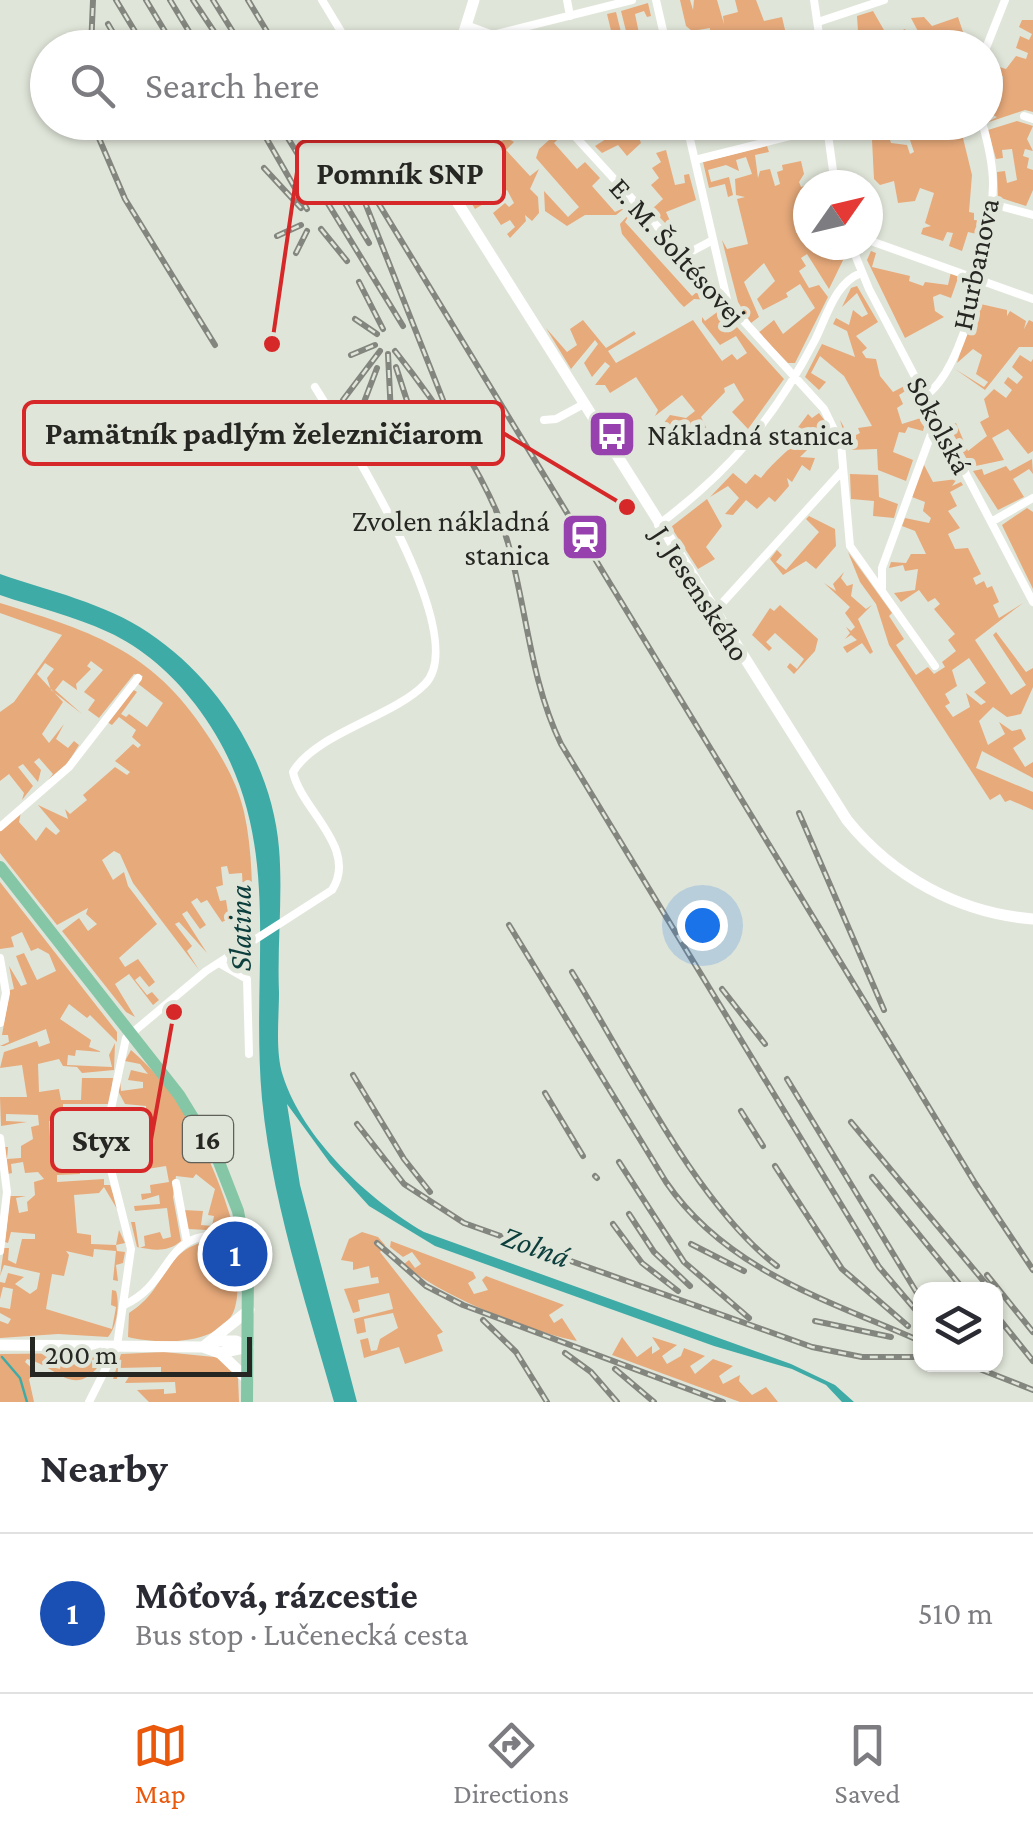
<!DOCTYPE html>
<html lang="en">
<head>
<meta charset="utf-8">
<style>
	:root { --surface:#fff; --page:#f7f7f7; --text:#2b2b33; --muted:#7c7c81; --line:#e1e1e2; --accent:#ea580c }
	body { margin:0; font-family:"Crimson Pro",serif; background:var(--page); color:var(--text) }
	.controls { position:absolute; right:30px; bottom:30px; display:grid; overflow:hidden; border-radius:20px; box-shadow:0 2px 8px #0004 }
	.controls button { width:90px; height:90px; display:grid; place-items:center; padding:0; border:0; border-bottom:2px solid var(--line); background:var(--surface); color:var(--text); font:50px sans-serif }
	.compass { position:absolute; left:793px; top:170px; width:90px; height:90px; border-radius:50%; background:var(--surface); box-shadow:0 2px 8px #0004; rotate:56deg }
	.scale { position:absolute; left:30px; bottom:25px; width:222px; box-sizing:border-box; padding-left:10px; border:5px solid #262723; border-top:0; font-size:28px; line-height:35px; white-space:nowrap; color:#262723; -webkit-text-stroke:8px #e0e5d9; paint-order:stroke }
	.you { position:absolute; left:702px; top:925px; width:35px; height:35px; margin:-25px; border:8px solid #fff; border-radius:50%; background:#1a73e8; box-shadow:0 0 0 15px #1a73e833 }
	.badge { display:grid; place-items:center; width:65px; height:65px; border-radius:50%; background:var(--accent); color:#fff; font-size:32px; font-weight:700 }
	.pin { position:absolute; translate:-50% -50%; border:5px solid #fff; box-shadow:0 2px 10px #0006 }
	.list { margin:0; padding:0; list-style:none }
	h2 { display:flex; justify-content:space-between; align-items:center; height:130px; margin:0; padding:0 40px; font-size:42px }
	h2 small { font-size:32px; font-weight:400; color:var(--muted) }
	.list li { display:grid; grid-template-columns:65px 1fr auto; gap:30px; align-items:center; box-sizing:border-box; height:160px; padding:0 40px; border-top:2px solid var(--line) }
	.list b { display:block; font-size:38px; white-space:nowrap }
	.list p { margin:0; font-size:32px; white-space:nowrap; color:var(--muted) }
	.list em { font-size:32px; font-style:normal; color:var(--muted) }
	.icon { flex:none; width:55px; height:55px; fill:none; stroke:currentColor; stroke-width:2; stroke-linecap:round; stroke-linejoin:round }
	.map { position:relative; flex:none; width:1033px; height:1402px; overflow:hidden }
	.search { position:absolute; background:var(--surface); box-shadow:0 2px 8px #0004; left:30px; right:30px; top:30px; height:110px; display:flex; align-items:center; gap:25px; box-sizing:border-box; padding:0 35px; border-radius:55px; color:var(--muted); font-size:38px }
	.sheet { height:290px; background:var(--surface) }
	nav { display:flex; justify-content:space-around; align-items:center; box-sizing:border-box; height:140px; border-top:2px solid var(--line); background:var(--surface); font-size:28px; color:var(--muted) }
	nav a { display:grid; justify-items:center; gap:5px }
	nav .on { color:var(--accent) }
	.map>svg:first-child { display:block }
	.green { fill:#e7aa7b; fill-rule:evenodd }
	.water { fill:#3eaba7 }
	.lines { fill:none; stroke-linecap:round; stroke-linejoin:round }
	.stream { stroke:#3eaba7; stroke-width:2.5 }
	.street { stroke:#fff; stroke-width:8 }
	.secondary { stroke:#fff; stroke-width:11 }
	.primary { stroke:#85c6a6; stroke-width:12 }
	.rail-casing { stroke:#83867e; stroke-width:6 }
	.rail { stroke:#e0e5d9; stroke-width:2.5; stroke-dasharray:8; stroke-linecap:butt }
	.labels { text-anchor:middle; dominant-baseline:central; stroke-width:10; stroke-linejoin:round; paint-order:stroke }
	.shield { fill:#e0e5d9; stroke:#5e605a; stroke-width:2.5 }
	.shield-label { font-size:28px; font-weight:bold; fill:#262723 }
	.street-label { font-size:30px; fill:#262723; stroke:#e0e5d9 }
	.poi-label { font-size:30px; fill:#262723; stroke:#e0e5d9; text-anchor:start }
	.water-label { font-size:32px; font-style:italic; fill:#0b3e3c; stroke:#e0e5d9 }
	.leader { fill:none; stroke:#d62828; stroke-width:4 }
	.callout-dot { fill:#d62828; stroke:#e0e5d9; stroke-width:4 }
	.callout { fill:#e0e5d9; stroke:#d62828; stroke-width:4 }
	.callout-label { font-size:32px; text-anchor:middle; font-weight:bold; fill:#262723 }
</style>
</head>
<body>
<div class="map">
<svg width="1033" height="1402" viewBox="0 0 1033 1402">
	<rect width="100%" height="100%" fill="#e0e5d9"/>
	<path class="green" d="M680,0h10l3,10 1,-10h23l7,24 -1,-8 15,-4 -3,-12h21l8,21 18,-4 7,30h-86l7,-5v-14l-18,3 -6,-5z
		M648,3l3,13 -4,1 -3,-6 -9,3 6,29 12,-2 2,-8 4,13 -23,1 -1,-4 -20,4 -8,-33 9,-2 6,24 5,-1 -6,-24z
		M873,11l15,26 17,-8 12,16 13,-5 -2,-5 -7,2 -10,-19 13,-1 8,9 26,-9 6,18 14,12h-119l-2,-31z
		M1022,20h11v92l-8,-2 -39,13 11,-6 -11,-5v-18l16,-1 1,-17 -17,-3v-10l20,6 10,-13 10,3 2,-6 -12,-5 4,-12 9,4 3,-6 -13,-7z
		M1017,121l16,5 -6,13 6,12 -8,-2 -2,7 6,2 -2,10 6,2v20l-7,16 -28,-9 -1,-25 8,-1 2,12 10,-3 -5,-31 -10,1 1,8 -7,1 -8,-29z
		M622,122l32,1v12l-15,3 2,5 -14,13 -9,-11 -16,8 -7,-7 22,-14z
		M867,122l18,1 6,20 16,2 3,9 4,-2 -4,-12 8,-3 -3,-10 11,3 3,7 5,-3 -4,-11h47l2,5 -17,6 10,41 -3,37 5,1v7l9,1 -2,14 -13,-3 -6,19 -13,-5 4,-13 -6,-1 -4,9 -22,-7 2,-6 8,-2 -6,-3 9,-30 -14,-5 -5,13 -17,2 -4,-22 -14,4 -6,-6 -2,-39h-4l-3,-9 -6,2 -2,-7z
		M478,124l22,18 7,-4 7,4 -8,8 24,26 9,-7 -9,20 8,8 1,16 -7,8 -7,-6 1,6 -16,17 -3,-4 8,-7 -5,-7 -9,5 -8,-12 12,-10 4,4 5,-4 -7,-13 -32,19 -8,-13 13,-9 -10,-11 22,-14h-8l-4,-6 -6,4 -3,-5 2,11 -8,4 -4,-11 7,-3 6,-13 11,-3 3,7 6,-2 -8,-13 -9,-1z
		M558,132l3,4 -7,7 23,26 8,-7 15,16 -8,8 23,26 11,-5 -10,8h-31l-18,11 -22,-15 -1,-20 24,26 11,-10 -43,-49 3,-9z
		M767,146l2,6 -14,3 3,23 2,-7 10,-2 5,17 5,-2 -3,-12 6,-2 -1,-5 19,-4 3,13 -5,8 2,5 7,-2 -1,19 -6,2 5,18 -11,2 1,7 12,-2v14h36l2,9 -17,35 -22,-35 -6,4 5,8 -7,5 10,17 10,-3 9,12 -33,66h-7l-30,-30 16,-13 9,14 32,-26 -15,-24 -14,9 2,4 -25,13 -6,-11 18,-18 -11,-18 -20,19 15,35 -8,6 -13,-21 -16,-62 5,9 21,-5 -11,-45 8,-2 -9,-2 -1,-16 17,-5 -6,-17 -10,3 3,11 -13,-6 -18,5 3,12 18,-5 4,18 -5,2 -3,-13 -16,4 -6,-26z
		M666,150l9,35 10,-2 -1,-8 5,-1 7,26 -30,12 5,11 -4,2 -15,-16 11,-10 -12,-14 8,-7 -7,-10 9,-6 -5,-9z
		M631,212l-6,10 67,74 11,-9 8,13 -17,-1 -10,8 -5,-5 -57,-68 -2,-10z
		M871,251l5,2 -4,14 38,9 -1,5 14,5 2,-4 23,3 3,-13 20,9 -5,17 1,-13 -10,-4 -6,17 -11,-4 -7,3 2,14 9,6 -39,21 -38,-78z
		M857,286l21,36 -22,14 11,12 -5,4 4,6 10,1 4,17 13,16 17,-9 2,4 -13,8 4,9 -6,4 5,16 25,-8 -4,15 -15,-4 -3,6 -6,-1 -6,20 20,8 -7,21 -28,-11 -1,-21 -28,1 -9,-30 10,18 10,-5 -2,-5 14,-2 -28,-50 -24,-20 -9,17 15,9 -7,8 -14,-13 17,-33 33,13 -8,-26 -14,-7 3,-6 13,7 4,-15 9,7 6,-3 -11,-21 -15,14 9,-19z
		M976,303l31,7v6l3,-5 16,10 -2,8 5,-9 4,2v25h-14l-34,43 -30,-21 29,18 4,-5 -12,-8 6,-19 -9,-6 -16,14z
		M718,306l66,73 -36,50 -16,-17 12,-12 -10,-17 -10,5 1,4 -24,25 10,20 -14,8 -19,-5 -15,-16 7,-9 16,3 9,-7 -13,-16 -27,21 3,-6 -22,-33 -26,16 -5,-8h-10l15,-19 -5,-4 -13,15 -8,-14 14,-19 -3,-4 -24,29 -25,-41 21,24 10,-7 -7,-16 13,-9 23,28 28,-17 2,3 -28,17 8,12 77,-43 29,41 10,-7 5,6 10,-7 -11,-17 -16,9 -18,-23v-5l3,4 15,-11z
		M1020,355l11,7 2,-3v92l-5,3 -20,-25 -16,9 12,22 -33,7 -22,-41 7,-3 12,28 19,-15 -7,-14 9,-5 -5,-18 10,-10 12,9 6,-8 -8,-7 4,-6 9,7 6,-7 -11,-10z
		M819,413l6,8 -7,6 3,5 8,-5 6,17 -21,-1 -14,14 15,1 -5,13 -8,-6 -10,17 -5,-4 2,8 -14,16 -6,-5 -12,12 -11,-9 -13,15 -8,-1 14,-16 -11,-12 -18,11 23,-24 13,11 9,-10 6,4c13,-17 28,-28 39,-39l-7,-5 15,-20 4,4z
		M1032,459l1,15 -4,-5 -16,10 11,18 -26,13 -25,-39 9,-2 2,6 22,-9 4,5z
		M923,463l10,19 24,-3 -5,7 9,-4 2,3 -13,7 7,14 -9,5 12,17 -12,6 7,15 13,-1 13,26 -8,4 3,7 8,-4 3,7 5,-2 7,16 -6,3 6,13 24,-15 -48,37 36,55 15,-10 -33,-50 3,-3 30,40 7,-4v19l-12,27 -14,3 -14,-10 -14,14 9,24 17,-11 -6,-12 13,9 9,-2 5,10 -13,9 12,19 8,-5v16l-51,-27 -6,17 57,24v18l-23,-10 -5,2 -5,-8 -10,6 -101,-155 -13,-41 -16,-22 -12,-30 44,61 -3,3 15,23 -8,6 20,30 12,-8 6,7 11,-7 -3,-5 14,-11 -8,-11 7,-6 -21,-25 6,-5 -5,-6 -7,4 -9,-12 -18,12 -7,-9 21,-3 3,-21 -13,2 -2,-6 -14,3 2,-6 15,1 5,-9h15l-11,-23 -13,-5 3,-8 24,5 2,-5 -8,-7 2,-9 -13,-5zM969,658l17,25 -12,9 12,10 -5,3 -15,-12 4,14 -17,10 -8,-11 5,-3 -5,-9 12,-8 -5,-16z
		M850,474l28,1 1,22 19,7 -4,14 -21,-2 1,-15 -23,-2z
		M707,499l15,27 -16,21 9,12 -17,10 -27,-42z
		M1027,508l6,4v77l-31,-64z
		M809,516l26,13 1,17 -20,23 -10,-8 -23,14 -13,-16 7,-9 5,5 -6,7 10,8 33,-38 -13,-13z
		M844,572l-3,6 6,8 6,-2 -2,12 15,13 6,-4 -14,14 15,33 -3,2 -8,-11 -15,10 -4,-6 14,-7 -6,-5 -6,4 5,-6 -4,-6 5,4 4,-4 -10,-14 5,-6 -26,-24 12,8 -3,-7z
		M0,603c97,30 156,49 212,139 14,22 26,44 32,70 9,40 8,81 9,122l-10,7 -9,-12 11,-2 -3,-54 -13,1 -2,-8 -6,1 2,18 -7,2 4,14 6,-1 3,19 -7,3 -15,-22 -6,3 -4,-5 -6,4 15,23 -6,4 -13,-18 -5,3 25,39 -28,-31 -4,2 17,22 -5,5 12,19 -66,-87 -13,-29 -6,-3 -12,9 11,20 11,-8 4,14 29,38 -38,34 6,9 13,-8 17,23 -6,5 -9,-11 -5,4 12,15 5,-3 7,8 -6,5 -24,-31 -14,10 20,33 -9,-5 -64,-81 17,-13 9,13 9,-7 -11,-10 2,-6 -31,17 -57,-72v-22l21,-19 -2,10 17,19 10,-14 10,8 4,-4 -22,-26 30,14 -3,-10 5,5 17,-14 -4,-5 32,-28 12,8 3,-3 -15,-11 18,-17 5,4 3,-3 -9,-8 4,-7 -17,-13 -7,8 -5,-3 25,-33 5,3 -16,22 5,3 3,-3 18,13 16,-24 -26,-20 6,-7 -9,-2 -35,44 -11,-8 7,-10 -11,-8 19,-22 -12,-9 -4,5 4,3 -15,15 1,6 -14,-10 -8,10 27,24 -31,-24 -4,-12 7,-9 -9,-6 -8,11 26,28 -21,32 7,9 15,-19 -8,15 12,9 6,-7 5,4 -12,19 -21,19 7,-9 -14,-16 -5,4 7,8 -3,12 -15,-18 -5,3 15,19 -11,14 2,-7 -15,-19 -9,7v-69l14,-10 48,-67 -62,-22z
		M780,605l38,34 -3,12 -21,23 -7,-7 3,-4 7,6 7,-10 -29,-26 -9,9 6,6 -3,3 -17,-16 18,-27 4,3z
		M0,882l117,150v10l-27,-27 -3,3 -18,-14 -9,15 31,21 -2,7 13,5 -26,-2 -1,6 -7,-1 -1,10 45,2 -3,-12 6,-12 -1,27 -32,3 -5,-6 -14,-1 -4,-7 -21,5 1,28 20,-3 2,11h20l1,-22h31l-3,26h-47v16l-14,1 1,16h16l1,9 23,-1v10l-28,3v6l17,-1 1,11 -23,1v7l47,-3v6h6l10,29 -16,-27 -5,6 -25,2 3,38 14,2v9l25,1 3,-15 6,13 -9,2 1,6 8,1 -2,11 -7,2 2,16 -5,-1 3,-29 -22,-2 -1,8 -27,-6 3,4 -5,21 -12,-2 -6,35 66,20 4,-22 -5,-2 1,-15 4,1c4,12 1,36 -8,46l-50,-3 -58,4v-17l8,3 3,-5 -11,-6v-6l10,2 3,-20 -10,-2 -3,12v-17l5,1 3,-10 16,4 -9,7 15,10 7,-5 3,-16 -36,-8 -4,11 4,-28h5l-1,12 8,4 6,-25h13v-5l-24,-2 -3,11 -3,-1 5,-46h16l-10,2 3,15 9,-2 -1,-9 8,-7 -1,-13 10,-3 -6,-7 -13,1 -2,-11 -12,2 1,9 -4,1 -3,-27h3l-1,12 14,-1v-12l12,-7 -2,-12 8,-2 -1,-10 -32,-1v7l21,1 -26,4 -1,-29h27l-5,-32 -22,3 4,-16 33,-11 2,6 11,-4 -4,-14 -42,17h-4l9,-4 -1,-7h-6l8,-45 4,-1 -5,-23 12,20 6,-2 -11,-28 8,-3 13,27 19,-9 -7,-17 -11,-6 -7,3 -9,-19 -11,5 3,10 -14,2z
		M131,1050c50,42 83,111 101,172l-7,9 -37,-2 -6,-19 21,1 -2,14 11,1 2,-10 -6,-1 7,-26 -19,-15 -3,4 -17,-2 -3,21 8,44c-14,12 -28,9 -44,6l-6,-25h4l4,26 6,-2 -1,-10 16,-4 3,7 8,-2 -4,-29 -32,3 -1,-5 26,-2 -1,-9 -17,5 -1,-6 10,-1 -1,-8 19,-3 -3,-16 -25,4 -3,-22 13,-2 -3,-22 -37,6 2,18 -4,1 5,-32 7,1 1,-6h24v-6l-21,-2 -7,-13 2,-13 1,13 22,-3v-6l-15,-2 3,-10 17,4 -8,-10 -15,-3z
		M362,1232l16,5 7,8 -5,7 63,80 -6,3 6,16 -38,13 -6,-17 -35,11 -4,-18 8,-2 3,13 6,-1 3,-11 18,-11 -5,-15 -29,6 2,13 -9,2 -3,-15 39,-10 -4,-16 -31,7 2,11 -7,2 -9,-24 35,-6 -1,-6 -7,1 -2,-12 -16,4v-8l-12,-2 8,-21z
		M209,1241h19l8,9c-2,14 4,35 0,53 -7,43 -76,42 -108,34l1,-24c40,-25 32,-63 80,-72z
		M391,1241l82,31 3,6 -8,5 6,11 14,-4 -6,-10 4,-4 78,29 -15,10 5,8 8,-5 15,23c-44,-8 -141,-47 -173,-77l5,-4 6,8 6,-4 -9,-12 -9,5 -13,-10z
		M622,1337l15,20 15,-11v8l8,-5 -8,-12 25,8 -15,11 5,8 14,-8 3,-8 21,8 -15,10 5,8 18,-15 20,7 -14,10 4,8 17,-9 -1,6 13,14 14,-8 12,15h-38l-128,-47z
		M164,1352l60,6 14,19 1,25h-90l-12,-12 27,-1v5l12,-1 -1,-11 -50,1 5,-8 31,-1v-7l-43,1 -1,11h-4l8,-25z
		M97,1353l6,7c-28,42 -44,7 -76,-1l-2,3 12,11 -8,6 5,23h-34v-48z"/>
	<path class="water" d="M0,574c49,17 105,29 149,59 70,47 123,130 130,215 4,48 -2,96 0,145 0,25 -4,59 4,83 20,63 86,124 141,156l367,132 44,21 19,17h-12l-16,-17 -34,-16 -78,-23 -279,-100 -66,-40 -39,-43 -43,-59 13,81 57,217h-23c-28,-99 -62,-200 -72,-303 -13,-144 28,-271 -67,-395 -23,-30 -52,-56 -87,-72 -34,-16 -73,-25 -108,-37z"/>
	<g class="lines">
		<path class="stream" d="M2,1357l18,21 7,24"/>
		<path class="street" d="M322,0l29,48
			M567,0l3,16
			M656,0l11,48
			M814,0l7,48
			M818,22l66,-22
			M466,25l27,10 139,-35
			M510,31l4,17
			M986,48l19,-48
			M1024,116l9,3
			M398,122l34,20
			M562,122l262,287 17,35 9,102 85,120
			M686,122l42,182
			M827,127l8,58
			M695,160l150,-38
			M992,204l41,11
			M868,240l165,59
			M851,245l18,44 164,313
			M683,256l30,-16
			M925,396c42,-28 67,-162 68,-212 0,-21 -5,-41 -11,-62
			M544,420l12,-1 26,-14
			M991,522l42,-24
			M658,525c71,-53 116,-106 157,-185 12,-24 20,-57 46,-67
			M882,588v-20l55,-150
			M715,611l128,-141
			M0,827l69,-60 69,-89
			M0,958l6,35 -6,30
			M219,963l28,16 2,75
			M0,1138l7,54 -7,59
			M176,1183l11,59
			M124,1305c54,-24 36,-85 120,-66
			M89,1402l28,-56 14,-97 -27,-107 22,-104 80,-67 126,-81c27,-42 -31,-80 -39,-118 23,-39 100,-55 132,-88 48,-49 -81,-250 -110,-297"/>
		<path class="secondary" d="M459,48l15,-48
			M434,122l-1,37 11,22 403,639c46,57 112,93 186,99
			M215,1341h21l12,6
			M0,1345l203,2 17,6 28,-6
			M203,1347l46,-37
			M220,1353l26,25"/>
		<path class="primary" d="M0,867l179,228 38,62 21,54 10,54 -1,137"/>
		<g class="rail-casing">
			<path id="rail" d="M116,0l29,48
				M146,0l29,48
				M170,0l29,48
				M193,0l32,48
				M213,0l30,48
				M248,0l29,48
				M108,24l14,24
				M91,48l2,-48
				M92,122l33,77 90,146
				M257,122l50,87
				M278,122l125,204
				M296,122l73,121
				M329,122l646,1061 58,87
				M264,168l37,40
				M364,200l79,200
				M321,229l26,32
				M277,236l24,-11
				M296,253l11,-22
				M359,282l24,47
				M355,319l22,15
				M395,351c40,50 95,130 113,192 19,67 22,137 53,201l318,523 41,48
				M388,354l3,61
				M351,355l24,-10
				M396,367l14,43
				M343,400l37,-49
				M361,410l16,-42
				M799,813l85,197
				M509,925l157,257c60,88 161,118 254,159
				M572,972c55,89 124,232 205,294
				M722,989l43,55
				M353,1075l51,84 26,33
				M787,1079l133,219
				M545,1093l38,63
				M741,1111l22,35
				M851,1122l140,168
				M357,1124l47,60 60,39 348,124 50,10h58
				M619,1162l65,100 65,56
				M775,1166l67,103 66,57
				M595,1176l2,2
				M872,1177l92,113
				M629,1214l25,38 36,34
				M613,1224l29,39 36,28
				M377,1243l49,43 37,19 260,97
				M691,1244l53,27
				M987,1275l46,57
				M996,1315l37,46
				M483,1320l33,32 31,50
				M815,1321l76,16
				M565,1353l26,19 26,30
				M967,1364l66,26
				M615,1369l39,33"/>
		</g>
		<use href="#rail" class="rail"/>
	</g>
	<defs>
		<g id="bus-square" transform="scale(2.5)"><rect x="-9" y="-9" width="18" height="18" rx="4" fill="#9641ae" stroke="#e0e5d9"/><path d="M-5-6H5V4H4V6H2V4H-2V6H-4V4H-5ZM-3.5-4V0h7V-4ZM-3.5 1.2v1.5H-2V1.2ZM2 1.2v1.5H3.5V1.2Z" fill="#fff"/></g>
		<g id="station-square" transform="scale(2.5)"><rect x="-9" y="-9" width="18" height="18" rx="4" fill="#9641ae" stroke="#e0e5d9"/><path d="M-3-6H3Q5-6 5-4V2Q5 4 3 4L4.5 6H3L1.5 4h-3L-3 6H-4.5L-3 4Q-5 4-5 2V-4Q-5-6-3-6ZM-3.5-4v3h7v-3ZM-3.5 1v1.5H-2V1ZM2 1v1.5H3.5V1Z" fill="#fff"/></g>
	</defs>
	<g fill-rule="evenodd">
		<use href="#bus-square" x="612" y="434"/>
		<use href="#station-square" x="585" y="537"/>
	</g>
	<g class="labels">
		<rect class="shield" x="183" y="1116" width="50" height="46" rx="8"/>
		<g class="shield-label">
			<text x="208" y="1139">16</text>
		</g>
		<g class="street-label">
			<text transform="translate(678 251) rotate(48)">E. M. Šoltésovej</text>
			<text transform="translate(975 264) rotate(-78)">Hurbanova</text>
			<text transform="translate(940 425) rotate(62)">Sokolská</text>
			<text transform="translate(701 593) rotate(57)">J. Jesenského</text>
		</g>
		<g class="poi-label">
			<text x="647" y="434">Nákladná stanica</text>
			<text x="550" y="520" text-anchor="end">Zvolen nákladná<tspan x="550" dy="34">stanica</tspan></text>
		</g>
		<g class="water-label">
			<text transform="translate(240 928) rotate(-90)">Slatina</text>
			<text transform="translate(536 1246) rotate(20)">Zolná</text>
		</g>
	</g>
	<path class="leader" d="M272 344L297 172M627 507L503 433M174 1012L151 1140"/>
	<g class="callout-dot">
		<circle cx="272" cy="344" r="10"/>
		<circle cx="627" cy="507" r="10"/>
		<circle cx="174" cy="1012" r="10"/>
	</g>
	<g class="callout">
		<rect x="297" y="141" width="207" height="62" rx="10"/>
		<rect x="24" y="402" width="479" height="62" rx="10"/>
		<rect x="52" y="1109" width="99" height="62" rx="10"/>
	</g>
	<g class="callout-label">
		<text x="400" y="184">Pomník SNP</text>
		<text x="264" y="444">Pamätník padlým železničiarom</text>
		<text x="101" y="1151">Styx</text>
	</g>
</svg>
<div class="controls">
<button><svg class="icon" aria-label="layers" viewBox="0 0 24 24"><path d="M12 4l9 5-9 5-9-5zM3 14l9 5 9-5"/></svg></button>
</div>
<svg class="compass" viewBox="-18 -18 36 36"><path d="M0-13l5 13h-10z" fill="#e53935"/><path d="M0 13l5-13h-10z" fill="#7c7c81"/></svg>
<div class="scale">200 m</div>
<div class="you"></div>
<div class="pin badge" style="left:235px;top:1254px;background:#1a4fb4">1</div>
<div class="search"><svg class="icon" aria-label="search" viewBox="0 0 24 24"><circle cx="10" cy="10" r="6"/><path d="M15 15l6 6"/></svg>Search here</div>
</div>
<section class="sheet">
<h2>Nearby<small></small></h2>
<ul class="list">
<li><span class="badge" style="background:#1a4fb4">1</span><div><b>Môťová, rázcestie</b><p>Bus stop · Lučenecká cesta</p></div><em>510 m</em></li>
</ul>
</section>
<nav>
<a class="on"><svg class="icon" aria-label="map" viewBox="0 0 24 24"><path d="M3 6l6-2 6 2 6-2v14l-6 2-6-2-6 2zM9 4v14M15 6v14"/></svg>Map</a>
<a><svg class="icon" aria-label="directions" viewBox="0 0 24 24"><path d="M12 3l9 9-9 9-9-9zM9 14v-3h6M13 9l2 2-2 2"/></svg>Directions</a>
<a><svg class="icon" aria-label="saved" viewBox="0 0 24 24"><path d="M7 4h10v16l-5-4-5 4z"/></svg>Saved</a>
</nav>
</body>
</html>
